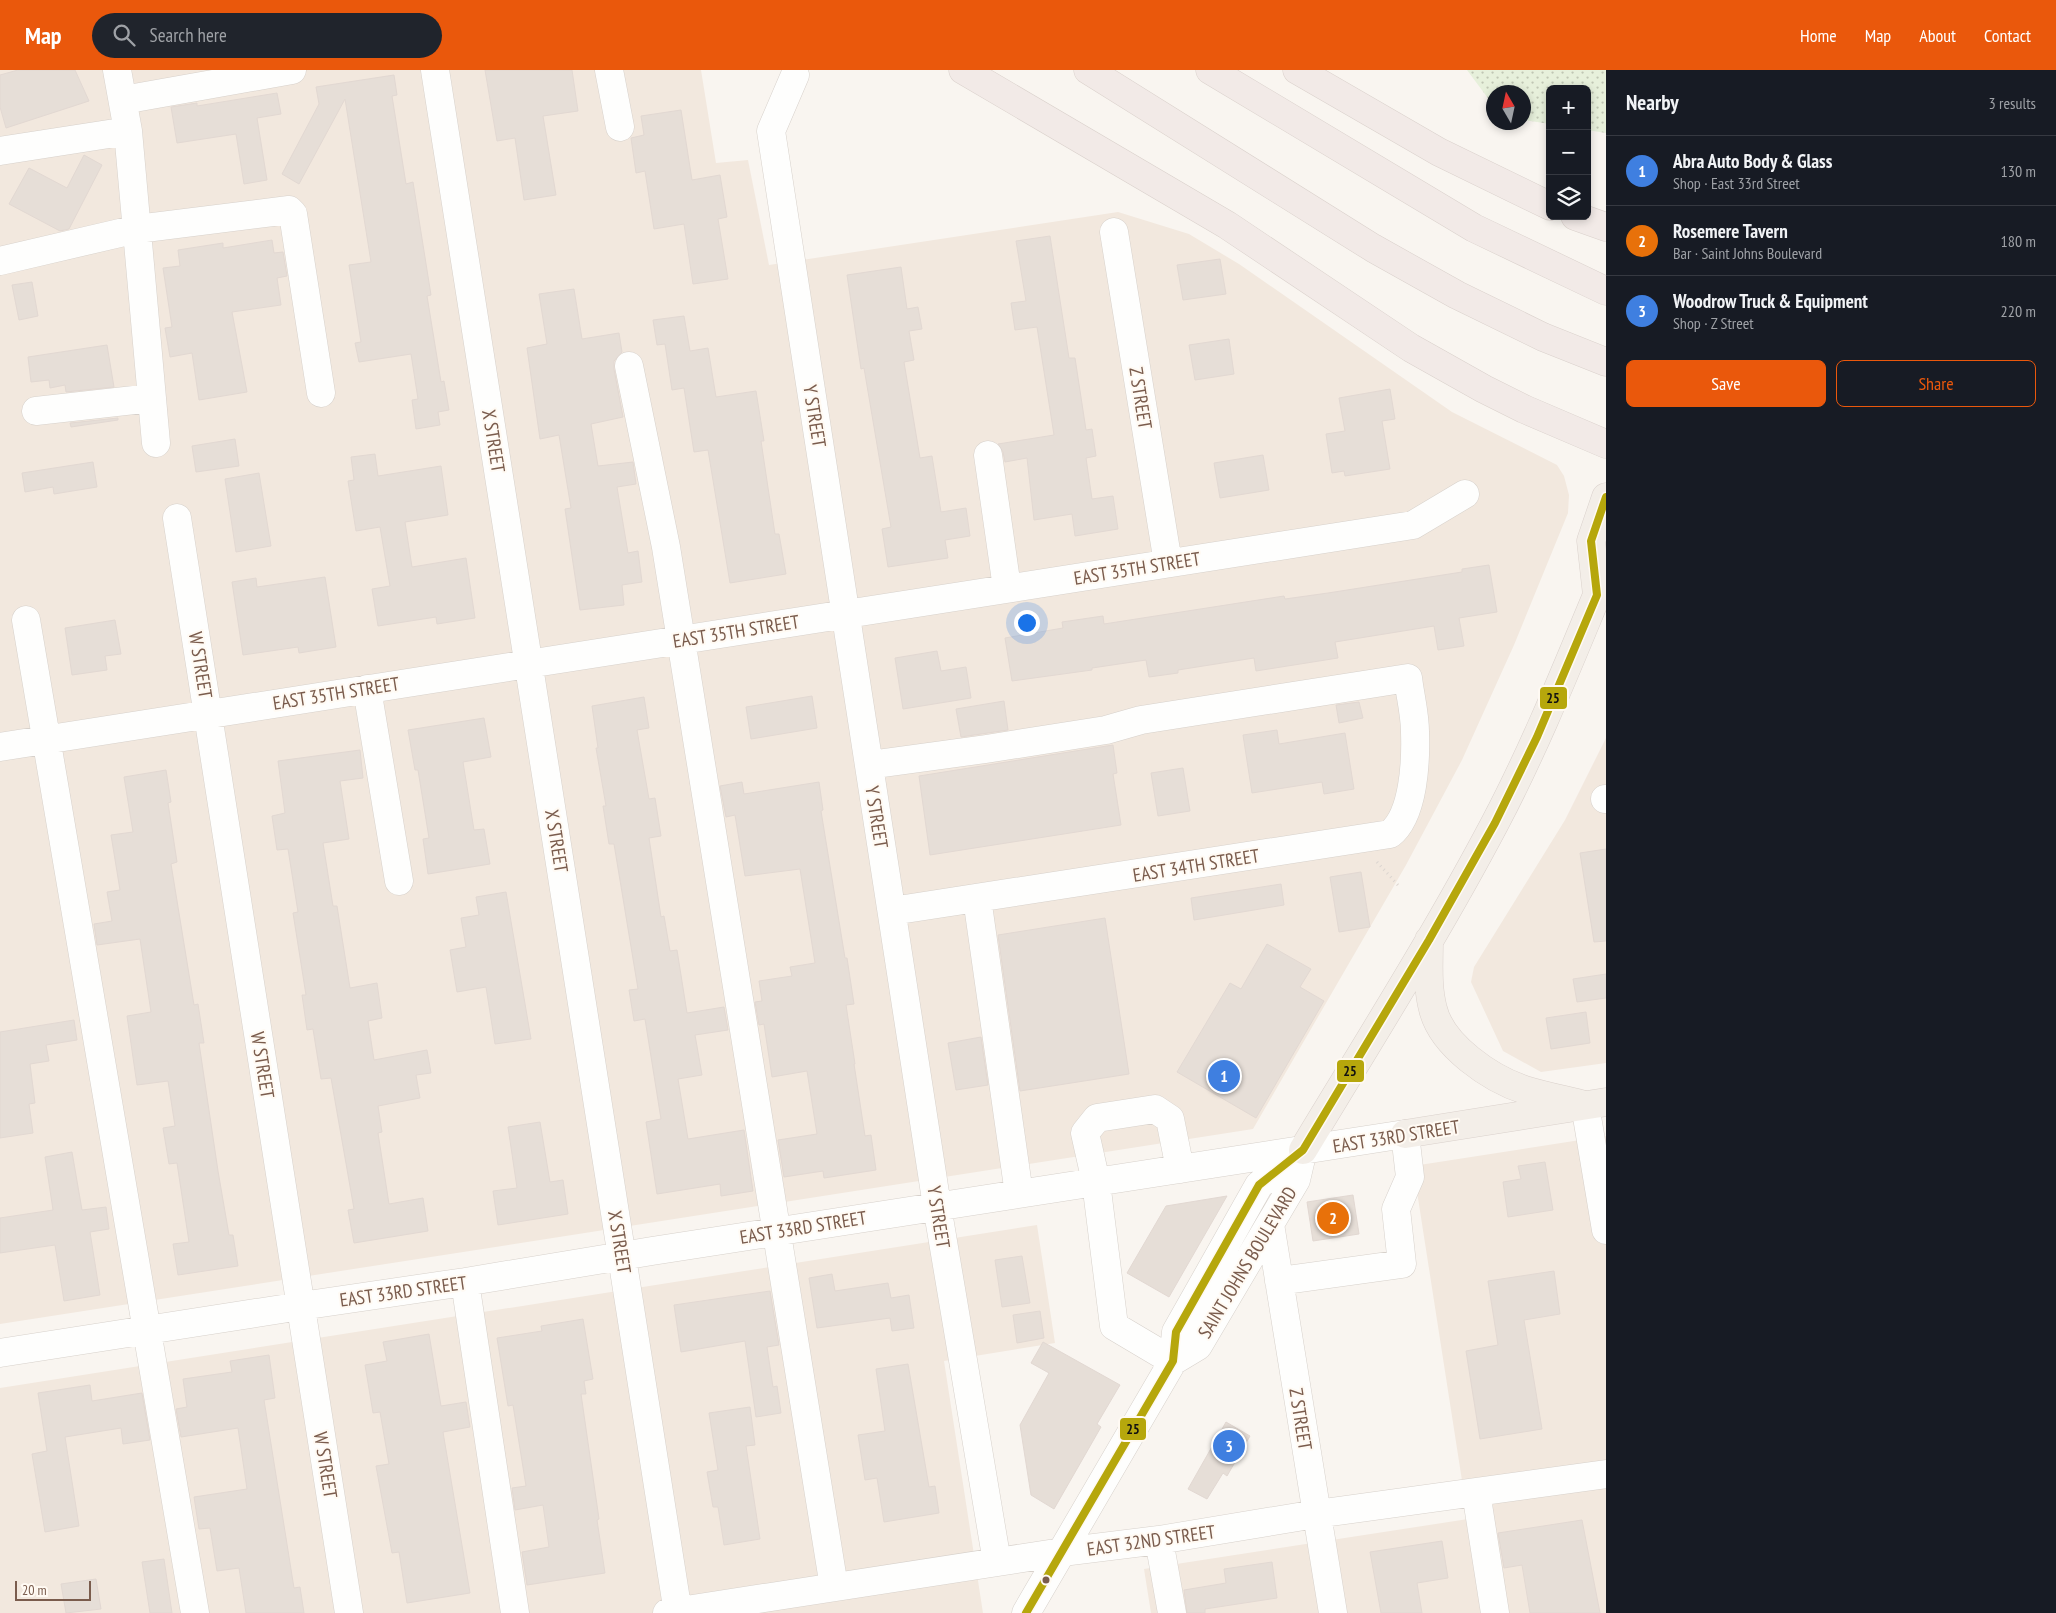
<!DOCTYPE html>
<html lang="en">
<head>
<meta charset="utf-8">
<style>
	:root { --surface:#171b24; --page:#20242c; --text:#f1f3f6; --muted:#9ea1a6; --line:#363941; --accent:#ea580c }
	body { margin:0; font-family:"PT Sans Narrow",sans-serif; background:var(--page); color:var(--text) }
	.controls { position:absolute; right:15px; top:15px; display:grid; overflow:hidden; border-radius:8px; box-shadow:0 2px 8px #0003 }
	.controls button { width:45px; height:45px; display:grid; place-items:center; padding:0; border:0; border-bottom:1px solid var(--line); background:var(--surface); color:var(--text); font:25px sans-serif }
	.compass { position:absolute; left:1486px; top:15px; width:45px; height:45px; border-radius:50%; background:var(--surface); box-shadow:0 2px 8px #0003; rotate:351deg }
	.scale { position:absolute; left:15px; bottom:12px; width:76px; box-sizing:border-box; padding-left:5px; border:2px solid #7a5c4d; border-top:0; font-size:14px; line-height:18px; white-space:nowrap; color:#7a5c4d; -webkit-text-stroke:4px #fffaf3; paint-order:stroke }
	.you { position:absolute; left:1026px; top:552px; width:18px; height:18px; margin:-12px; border:4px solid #fff; border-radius:50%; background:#1a73e8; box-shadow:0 0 0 8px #1a73e833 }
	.badge { display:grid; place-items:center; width:32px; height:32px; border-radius:50%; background:var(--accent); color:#fff; font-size:16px; font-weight:700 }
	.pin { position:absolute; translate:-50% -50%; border:2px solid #fff; box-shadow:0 1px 5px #0006 }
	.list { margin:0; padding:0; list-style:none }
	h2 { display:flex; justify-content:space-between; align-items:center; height:65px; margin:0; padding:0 20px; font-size:21px }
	h2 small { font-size:16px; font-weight:400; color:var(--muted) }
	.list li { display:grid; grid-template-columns:32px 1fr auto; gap:15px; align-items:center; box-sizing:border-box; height:70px; padding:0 20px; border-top:1px solid var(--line) }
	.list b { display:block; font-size:19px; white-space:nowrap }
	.list p { margin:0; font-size:16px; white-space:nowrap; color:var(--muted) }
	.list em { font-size:16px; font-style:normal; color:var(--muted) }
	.actions { display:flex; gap:10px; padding:15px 20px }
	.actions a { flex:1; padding:11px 0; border:1px solid var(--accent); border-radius:8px; text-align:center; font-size:18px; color:var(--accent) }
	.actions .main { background:var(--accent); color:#fff }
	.icon { flex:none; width:28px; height:28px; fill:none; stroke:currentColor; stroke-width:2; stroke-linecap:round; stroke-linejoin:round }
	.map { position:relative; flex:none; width:1606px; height:1543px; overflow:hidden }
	header { display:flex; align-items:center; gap:30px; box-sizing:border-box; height:70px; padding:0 25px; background:var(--accent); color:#fff }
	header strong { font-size:24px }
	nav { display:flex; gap:28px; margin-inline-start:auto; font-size:18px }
	.search { width:350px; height:45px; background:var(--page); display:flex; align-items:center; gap:12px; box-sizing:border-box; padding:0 18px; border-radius:28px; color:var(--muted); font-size:19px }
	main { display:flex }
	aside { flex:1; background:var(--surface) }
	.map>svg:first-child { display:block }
	.residential { fill:#f2e8de }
	.grass { fill:url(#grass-dots) }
	.building { fill:#e6ded7; stroke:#e2d8d2 }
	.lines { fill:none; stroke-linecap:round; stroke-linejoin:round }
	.minor-casing { stroke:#d7d1cb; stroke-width:29 }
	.major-casing { stroke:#dad1cc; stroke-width:29 }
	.highway-casing { stroke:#dad1cc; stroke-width:29 }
	.path { stroke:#dcd5d0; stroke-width:3; stroke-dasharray:1 4; stroke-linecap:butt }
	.minor { stroke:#fefefd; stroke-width:28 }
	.major { stroke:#f3eee8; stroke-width:28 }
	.highway { stroke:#f2eae7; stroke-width:28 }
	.bus-1-casing { stroke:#fffaf3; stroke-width:11 }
	.bus-1 { stroke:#b6a70c; stroke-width:8 }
	.bus-dot { fill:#7a5c4d; stroke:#fffaf3; stroke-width:2 }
	.labels { text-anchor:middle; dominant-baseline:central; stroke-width:4; stroke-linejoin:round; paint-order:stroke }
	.street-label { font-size:19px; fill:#7a5c4d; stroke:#fffaf3 }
	.line-badge { stroke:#fffaf3; stroke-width:2 }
	.pale-badge-label { font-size:14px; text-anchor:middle; font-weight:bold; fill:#111 }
</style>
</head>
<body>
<header>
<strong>Map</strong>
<div class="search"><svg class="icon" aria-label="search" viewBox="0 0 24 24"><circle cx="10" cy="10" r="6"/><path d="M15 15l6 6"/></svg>Search here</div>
<nav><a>Home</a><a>Map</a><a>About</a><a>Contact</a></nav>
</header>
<main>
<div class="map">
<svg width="1606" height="1543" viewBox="0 0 1606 1543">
	<defs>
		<pattern id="grass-dots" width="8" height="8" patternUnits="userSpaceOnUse" patternTransform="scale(1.25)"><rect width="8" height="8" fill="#e7f0db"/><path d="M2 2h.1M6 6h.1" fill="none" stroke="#c0c6b4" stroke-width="1.8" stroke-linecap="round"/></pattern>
	</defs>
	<rect width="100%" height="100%" fill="#f9f5f0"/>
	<path class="residential" d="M0,0h701l15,93 32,-3 21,105 349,-53 71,22 50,30 213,148 105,53 7,11 5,19 -1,18 -54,132 -52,115 -56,105 -153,264 -1253,195z
		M1606,668v325l-65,9 -38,-21 -32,-69 3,-15 91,-147z
		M1606,1066v477h-455l-7,-44 324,-50 -55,-353z
		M1037,1155l18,118 -111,18 39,252h-983v-225z"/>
	<path class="grass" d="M1467,0h139v63l-19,-3v-41h-37v35l-26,-4v-28h-30l-1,13z"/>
	<path class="building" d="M18,0h57l14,31 -83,27 -6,-21v-32z
		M485,0h87l6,41 -35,5 13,79 -32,5 -9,-62 -18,3z
		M394,5l3,20 -5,1 14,88 7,-2 18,113 -4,1 14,86 3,-1 5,29 -11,2 2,13 -24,4 -4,-29 6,-1 -7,-45 -52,8 -4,-19 6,-1 -12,-77 22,-3 -26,-163 -46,85 -17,-10 37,-70 -3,-17z
		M277,23l4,21 -24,4 10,62 -23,4 -8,-50 -59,9 -6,-36 26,-4v3z
		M681,40l11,70 28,-5 7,42 -9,2 10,60 -35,5 -9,-60 -30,5 -9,-58 -9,2 -5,-35 13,-3 -3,-19z
		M84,85l18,10 -33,64 -9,2 -51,-27 20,-36 38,20z
		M1050,166l19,122h6l11,72 6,-1 4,27 -10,2 6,41 21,-3 5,33 -43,7 -3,-22 -38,6 -7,-62 -22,4 -2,-10 -5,-8 56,-9 -17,-108 -22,3 -4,-27 15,-2 -10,-60z
		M272,170l2,13 9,-1 4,24 -10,2 4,27 -49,7 15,80 -48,8 -7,-47 -22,4 -5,-29 7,-1 -9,-59 17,-2 -2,-16 45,-7v5z
		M1220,189l6,35 -43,6 -6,-35z
		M901,197l6,42 11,-2 4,22 -13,2 5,29 -10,2 16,96 12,-2 9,56 25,-4 4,28 -25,4 3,18 -60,9 -6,-38 9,-2 -27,-159 -3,1 -14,-94z
		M32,212l6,34 -19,4 -7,-35z
		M574,219l8,50 37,-6 3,19 -8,9v8l9,48 -32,7 7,42 35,-4 3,22 -19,3 11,66 10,-2 4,31 -20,3 2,20 -44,5 -15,-101 6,-1 -12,-73 -19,4 -13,-91 20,-4 -8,-50z
		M684,246l6,35 18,-3 8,49 40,-6 8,50h-3l14,93h4l7,40 -56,9 -22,-133 -14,2 -10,-64 -12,2 -7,-46 -8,1 -4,-25z
		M1229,269l5,35 -39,6 -6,-35z
		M107,275l7,42 -48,5 -1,-7 -15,3 -1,-8 -18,2 -3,-25z
		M1390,319l5,30 -13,2 8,48 -45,7 -1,-5 -12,2 -6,-39 19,-3 -6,-33z
		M118,348v2l-47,7 -1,-4z
		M235,369l4,27 -43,6 -4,-26z
		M375,384l3,22 63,-10 7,49 -43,7 7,45 54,-9 9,60 -38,6 -1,-7 -58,9 -6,-37 18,-3 -10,-59 -24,4 -8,-50 6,-1 -3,-23z
		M1263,385l6,35 -49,8 -6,-35z
		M93,392l4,25 -43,7 -1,-7 -28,5 -3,-19z
		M259,403l12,73 -35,6 -11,-73z
		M1489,495l8,47 -38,6 5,28 -26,4 -4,-24 -99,16 3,16 -82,13 -2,-13 -76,12v3l-29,4 -3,-17 -54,8v2l-80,11 -7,-43 58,-10 -1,-6 41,-6 1,8 180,-28 1,3 43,-6 134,-21v-3z
		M325,507l11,70 -37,6 -1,-6 -55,8 -11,-73 24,-4 1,9z
		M115,550l6,34 -16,2 2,14 -35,5 -7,-47z
		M937,581l4,20 25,-4 5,31 -68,11 -8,-51z
		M812,626l5,32 -66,11 -5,-32z
		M644,627l5,31 -12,2 12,69 6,-1 6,38 -12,2 12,79 3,-1 6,35 7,-1 10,63 37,-6 4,23 -33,5 7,40 -24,4 10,60 56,-9 9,61 -32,5 -1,-12 -63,10 -11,-72 15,-3 -16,-100 -11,2 -5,-31 9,-1 -24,-145h-5l-6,-38h3l-10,-58h2l-6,-42z
		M1004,631l4,29 -47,7 -5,-28z
		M1359,632l4,16 -24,5 -3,-18z
		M484,648l7,39 -28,5 11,68 10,-1 6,35 -62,10 -5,-35 6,-1 -11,-68h-3l-7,-40z
		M1277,660l2,14 66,-11 9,56 -30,5 -2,-12 -70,11 -9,-58z
		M1113,675l4,28 -4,1 8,51 -191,30 -11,-79z
		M360,680l3,28 -23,3 9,58 -26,4 10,63h4l13,82 27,-5 5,35 -14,3 6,39 53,-10 4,23 -15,2 4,23 -42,8 4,26 -4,1 11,71 34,-6 5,33 -74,12 -6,-33 6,-1 -23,-131 -10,1 -8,-50 -6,1 -5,-35h4l-13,-82 5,-1 -10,-63 -11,1 -5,-34 13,-3 -7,-52z
		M1183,698l7,43 -32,5 -7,-43z
		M166,700l5,32 -3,1 9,59 -6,2 23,141 4,-1 6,39h-5l19,128 11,64h4l5,31 -60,9 -5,-31 16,-2 -12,-79 -8,1 -6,-36 12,-2 -7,-45 -31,4 -10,-69 24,-4 -11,-73 -43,6 -3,-21 18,-3 -5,-29 13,-2 -9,-55 22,-3 -9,-55z
		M742,712l2,12 75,-12 4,28 -2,1 24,147h2l7,46 -8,1 9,59h-1l11,72 6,-1 5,35 -52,8 -1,-7 -39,6 -6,-37 39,-6 -10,-63 -35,6 -8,-53 -5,1 -4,-23 7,-1 -3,-20 33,-5 -2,-9 25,-4 -15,-94 -55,7 -10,-61 -9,2 -6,-31z
		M1606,779v92l-12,1 -14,-89z
		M1361,802l9,55 -31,5 -9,-55z
		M1281,814l3,21 -90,15 -3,-22z
		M506,822l25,147 -36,5 -9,-57 -29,5 -7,-42 16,-3 -5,-29 18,-3 -3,-18z
		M1105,848l24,156 -109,17 -22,-156z
		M1267,874l44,25 -11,18 24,14 -68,117 -79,-46 53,-89 11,6z
		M1606,904v24l-29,4 -4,-23z
		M1586,942l4,31 -39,6 -5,-31z
		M74,950l3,20 -31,5 3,16 -19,3 5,39 -6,1 4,29 -33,5v-106z
		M981,967l7,48 -32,5 -8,-47z
		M540,1052l10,60 13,-2 5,34 -70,11 -5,-34 24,-3 -9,-61z
		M72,1082l10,58 24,-3 3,22 -19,3 10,63 -36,6 -9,-56 -55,8v-35l53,-8 -8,-53z
		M1545,1092l8,48 -45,7 -5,-35 18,-3 -3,-13z
		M1353,1125l6,39 -46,7 -6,-39z
		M1227,1126l-58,101 -42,-24 39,-67z
		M1022,1186l8,47 -28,4 -7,-47z
		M1554,1201l6,43 -36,6 18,109 -62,10 -14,-88 32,-6 -10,-64z
		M832,1204l3,17 53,-8 3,15 18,-3 5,33 -22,3 -2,-13 -73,10 -8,-50z
		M770,1221l9,54 -12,2 6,40 4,-1 4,27 -25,4 -11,-76 -64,11 -7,-47z
		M1040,1241l4,27 -27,5 -4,-28z
		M583,1249l10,60 -9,2 2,13h-5l18,125 -2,1 8,53 -78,12 -5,-33 27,-5 -6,-42 -28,5 -3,-22 14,-2 -13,-81 -5,1 -11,-68 45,-7 -1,-5z
		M429,1264l12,72 25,-4 4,25 -27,5 27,161 -63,10 -8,-51 -7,1 -16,-87 13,-2 -9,-52 -7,1 -8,-48 22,-4 -4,-19z
		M1043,1272l77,43 -23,39 4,3 -47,82 -23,-14 -11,-70 29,-52 -18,-10z
		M269,1285l6,43 -11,2 30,188 6,-1 4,26h-58l-7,-45 -22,3 -7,-43 -11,1 -5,-32 53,-8 -9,-61 -57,9 -5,-28 11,-2 -4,-28 49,-7 -2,-11z
		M908,1294l21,123 6,-1 4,27 -55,9 -7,-44 -12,2 -7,-45 27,-4 -9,-62z
		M90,1315l2,16 50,-8 8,47 -27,4 -2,-16 -56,9 14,89 -34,6 -13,-78 15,-3 -9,-58z
		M750,1337l5,38 -9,1 14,93 -36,6 -6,-38h-5l-6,-35 11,-2 -9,-57z
		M1226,1352l24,14 -23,40 -4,-3 -16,26 -19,-10z
		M1582,1450l18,93h-70l-8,-48 -18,3 -6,-35z
		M1442,1471l6,37 -31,5 5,30h-41l-11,-61z
		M164,1489l8,54h-22l-8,-51z
		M1272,1492l5,36 -72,11v4h-18l-3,-23 42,-7 -2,-14z
		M96,1509l5,30 -35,4 -5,-29z"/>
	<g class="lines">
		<g class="minor-casing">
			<path id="minor" d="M117,0l11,61 28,312
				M435,0l243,1543
				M609,0l11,57
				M795,5l-24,56 166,1075 60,356
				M123,30l169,-30
				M0,81l128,-20
				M1114,162l54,331
				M0,191l137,-32 152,-19 4,4 28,179
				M629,296l37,181 168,1040
				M36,341l116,-13
				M988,385l19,133
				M177,448l172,1095
				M26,550l169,993
				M367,619l32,192
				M0,677l1413,-222 52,-31
				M869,695l117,-16 120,-19 35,-10 267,-42c2,17 7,36 7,54 1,29 -1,83 -25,102l-498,77
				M1605,729h1
				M977,828l42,296
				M1585,1035l21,125
				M1270,1154l63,389
				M465,1212l50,331
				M0,1283l301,-47 164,-24 187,-31 753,-117 5,43 -14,32 6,55 -123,17
				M1173,1291l-59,-35 -18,-144 -11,-49 12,-15 58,-9 15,10 10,50
				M1173,1291l25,-15 98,-166 7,-30
				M1476,1422l19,121
				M1159,1470l13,73
				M667,1543l395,-61 97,-12 157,-26 290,-40
				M1026,1543l147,-252 3,-29 83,-147 43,-34"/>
		</g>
		<g class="major-casing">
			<path id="major" d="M1597,525l-6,-54 15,-44
				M1429,870c0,23 -2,47 4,69 9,37 58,70 92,81 20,6 40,10 60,15
				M1405,1064l201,-32
				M1303,1080c65,-108 133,-215 192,-327 39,-74 70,-151 102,-228l9,-11"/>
		</g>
		<g class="highway-casing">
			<path id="highway" d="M963,0l264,155 184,123 73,41 40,20 82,35
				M1088,0l285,178 84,47 86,42 63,25
				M1210,0l264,158 132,63
				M1297,0l142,82 111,54
				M1575,146l31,11"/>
		</g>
		<path class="path" d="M1377,792l21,23"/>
		<use href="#minor" class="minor"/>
		<use href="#major" class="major"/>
		<use href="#highway" class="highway"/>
		<g class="bus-1-casing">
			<path id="bus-1" d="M1026,1543l147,-252 3,-29 83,-147 44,-35 126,-210 66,-117 42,-86 60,-142 -6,-54 15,-44"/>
		</g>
		<use href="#bus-1" class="bus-1"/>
	</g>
	<circle class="bus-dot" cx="1046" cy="1510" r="4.5"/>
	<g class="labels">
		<g class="street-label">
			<text transform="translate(1141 328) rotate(81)">Z STREET</text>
			<text transform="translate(815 346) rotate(81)">Y STREET</text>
			<text transform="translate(494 371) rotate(81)">X STREET</text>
			<text transform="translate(1137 498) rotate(-9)">EAST 35TH STREET</text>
			<text transform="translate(736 561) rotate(-9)">EAST 35TH STREET</text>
			<text transform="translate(201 595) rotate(81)">W STREET</text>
			<text transform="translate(336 623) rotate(-9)">EAST 35TH STREET</text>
			<text transform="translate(877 747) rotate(81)">Y STREET</text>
			<text transform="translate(557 771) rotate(81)">X STREET</text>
			<text transform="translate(1196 795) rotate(-9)">EAST 34TH STREET</text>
			<text transform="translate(263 995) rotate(81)">W STREET</text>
			<text transform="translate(1396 1066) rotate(-9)">EAST 33RD STREET</text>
			<text transform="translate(939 1147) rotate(81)">Y STREET</text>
			<text transform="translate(803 1157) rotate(-9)">EAST 33RD STREET</text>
			<text transform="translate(620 1172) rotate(81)">X STREET</text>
			<text transform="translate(1247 1192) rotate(-59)">SAINT JOHNS BOULEVARD</text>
			<text transform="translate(403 1221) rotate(-8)">EAST 33RD STREET</text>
			<text transform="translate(1301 1349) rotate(81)">Z STREET</text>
			<text transform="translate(326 1395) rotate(81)">W STREET</text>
			<text transform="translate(1151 1470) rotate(-8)">EAST 32ND STREET</text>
		</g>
	</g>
	<g class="line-badge">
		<rect x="1539" y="616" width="29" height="24" rx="5" fill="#b6a70c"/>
		<rect x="1336" y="989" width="29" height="24" rx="5" fill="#b6a70c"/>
		<rect x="1119" y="1347" width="28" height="24" rx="5" fill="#b6a70c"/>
	</g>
	<g class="pale-badge-label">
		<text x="1553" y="633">25</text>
		<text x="1350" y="1006">25</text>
		<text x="1133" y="1364">25</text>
	</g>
</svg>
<div class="controls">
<button>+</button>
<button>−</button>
<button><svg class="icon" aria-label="layers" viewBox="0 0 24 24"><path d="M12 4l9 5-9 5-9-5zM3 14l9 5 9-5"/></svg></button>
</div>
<svg class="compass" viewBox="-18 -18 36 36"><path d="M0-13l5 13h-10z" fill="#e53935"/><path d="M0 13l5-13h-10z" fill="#9ea1a6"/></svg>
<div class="scale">20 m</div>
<div class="you"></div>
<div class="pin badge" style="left:1224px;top:1006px;background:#3f7fe0">1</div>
<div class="pin badge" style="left:1333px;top:1148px;background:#e8710a">2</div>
<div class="pin badge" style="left:1229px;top:1376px;background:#3f7fe0">3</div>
</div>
<aside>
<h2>Nearby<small>3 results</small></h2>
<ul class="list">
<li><span class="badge" style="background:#3f7fe0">1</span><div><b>Abra Auto Body &amp; Glass</b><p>Shop · East 33rd Street</p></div><em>130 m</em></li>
<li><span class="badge" style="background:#e8710a">2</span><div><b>Rosemere Tavern</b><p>Bar · Saint Johns Boulevard</p></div><em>180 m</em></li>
<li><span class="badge" style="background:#3f7fe0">3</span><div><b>Woodrow Truck &amp; Equipment</b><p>Shop · Z Street</p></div><em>220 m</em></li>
</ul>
<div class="actions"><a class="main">Save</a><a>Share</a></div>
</aside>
</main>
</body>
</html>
